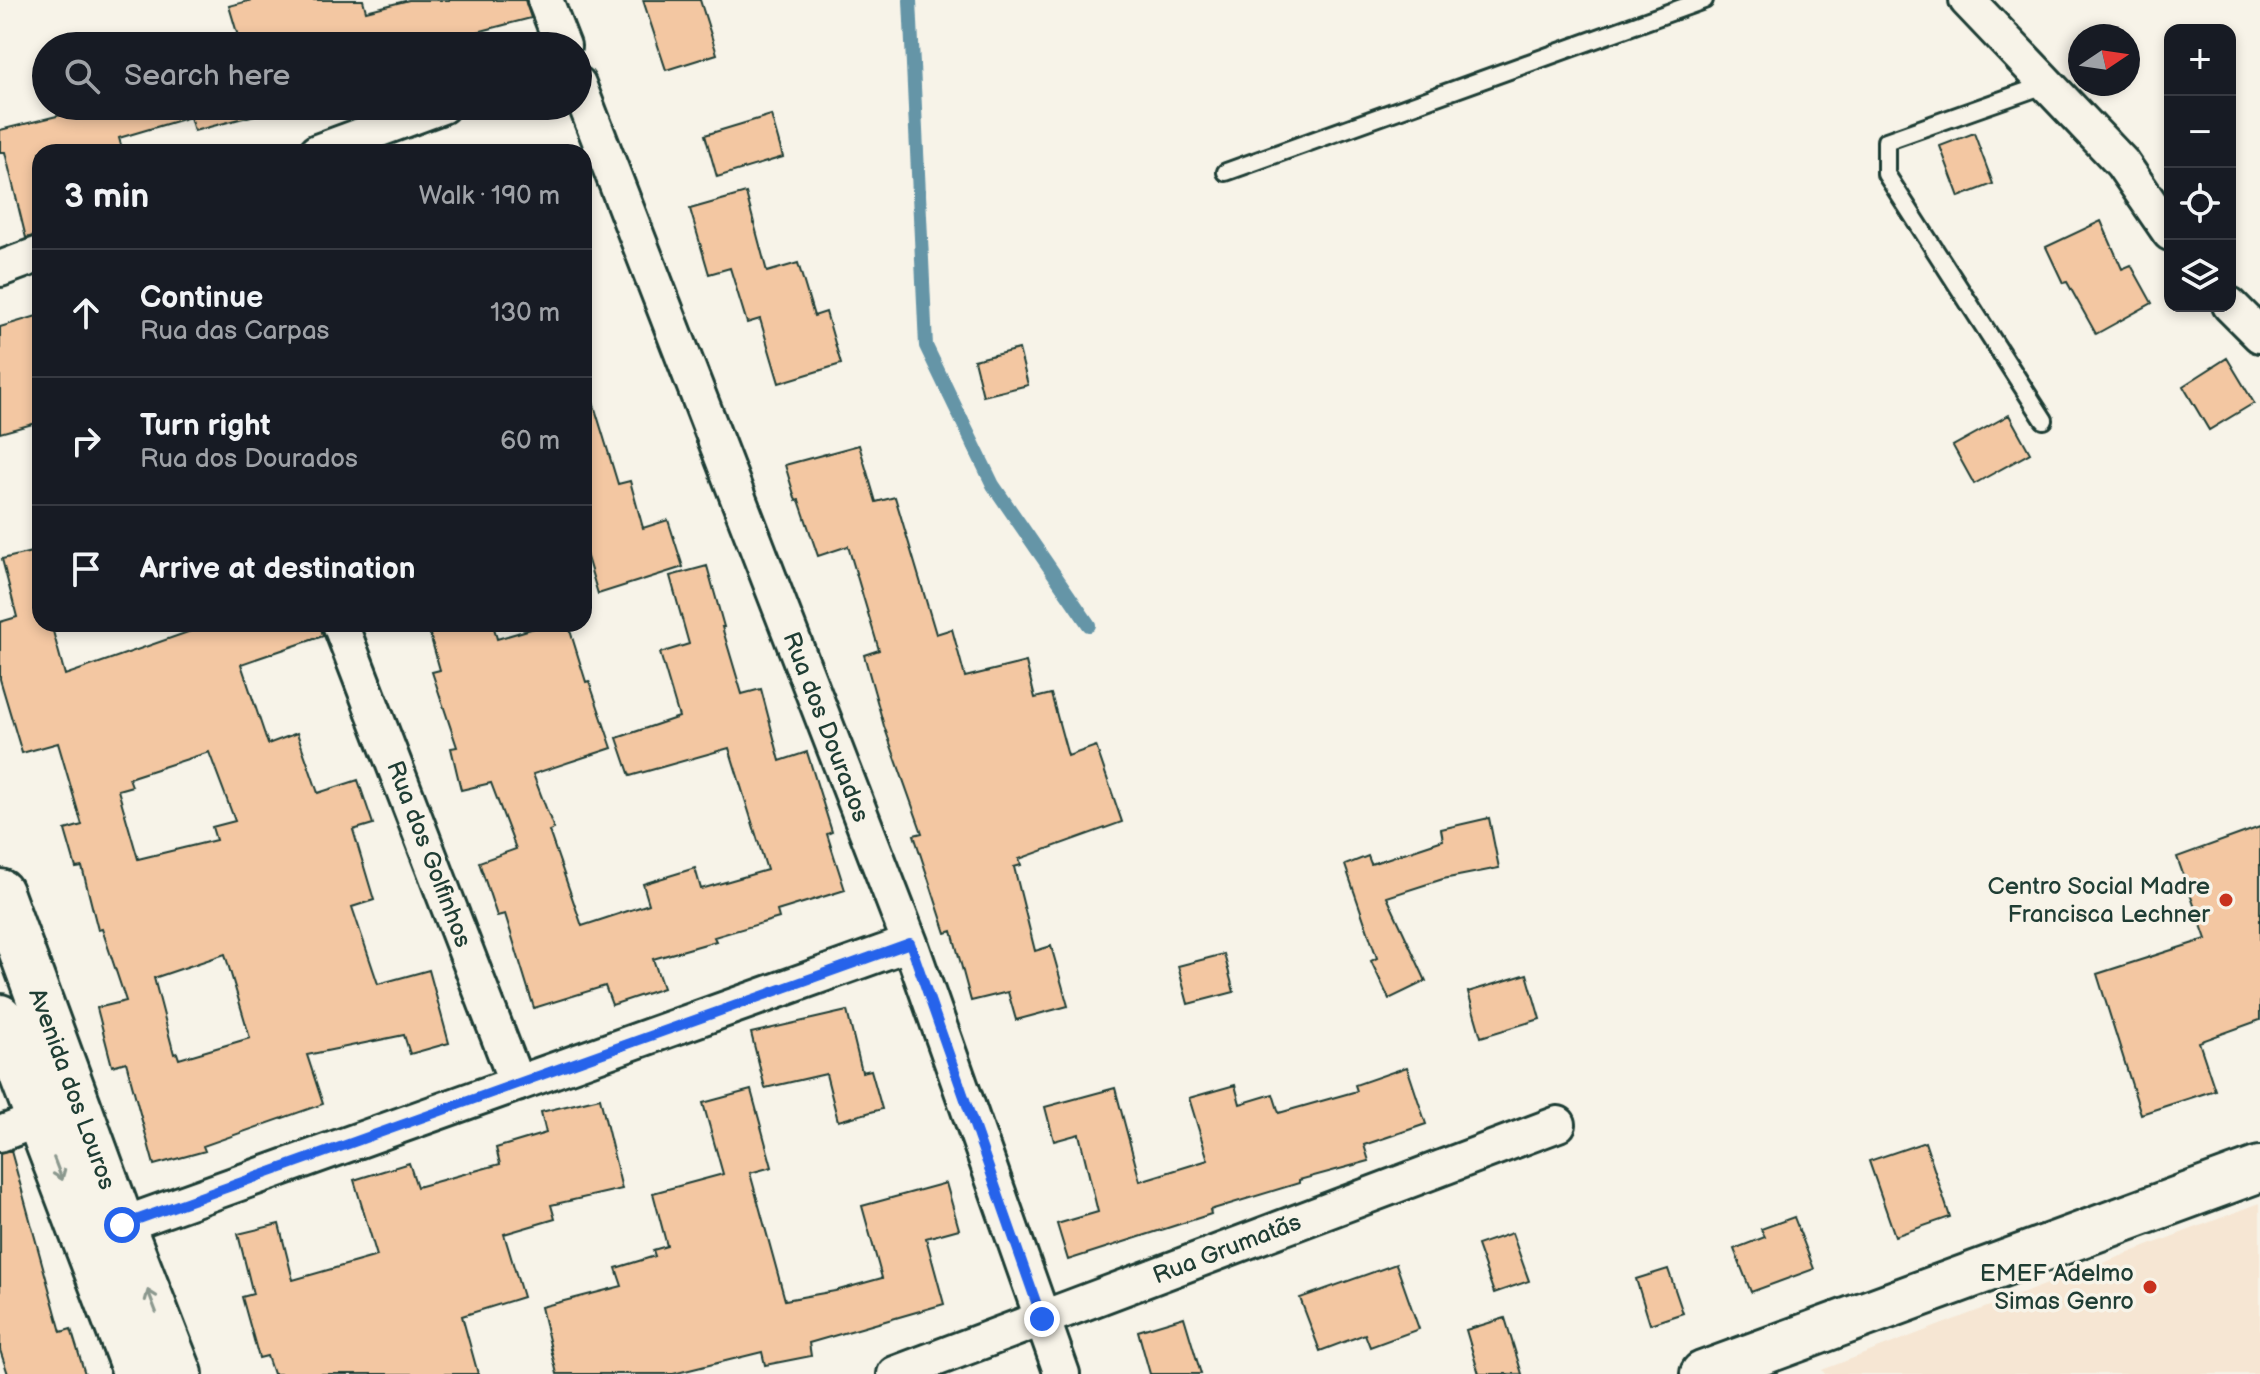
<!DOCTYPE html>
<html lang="en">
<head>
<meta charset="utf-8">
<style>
	:root { --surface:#171b24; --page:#242831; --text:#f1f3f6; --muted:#9ea1a6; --line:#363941 }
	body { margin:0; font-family:"Balsamiq Sans",sans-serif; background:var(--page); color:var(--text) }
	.controls { position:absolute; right:24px; top:24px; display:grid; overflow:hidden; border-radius:16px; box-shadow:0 4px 12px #0003 }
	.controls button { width:72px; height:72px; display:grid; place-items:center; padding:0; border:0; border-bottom:2px solid var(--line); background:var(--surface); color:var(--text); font:40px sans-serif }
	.compass { position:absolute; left:2068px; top:24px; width:72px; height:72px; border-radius:50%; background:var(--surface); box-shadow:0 4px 12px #0003; rotate:77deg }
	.stop { position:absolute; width:24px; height:24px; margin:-18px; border:6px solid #2563eb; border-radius:50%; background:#fff }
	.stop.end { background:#2563eb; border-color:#fff; box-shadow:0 2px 8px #0008 }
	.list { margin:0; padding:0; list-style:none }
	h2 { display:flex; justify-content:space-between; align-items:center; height:104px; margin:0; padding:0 32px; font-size:34px }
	h2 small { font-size:26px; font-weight:400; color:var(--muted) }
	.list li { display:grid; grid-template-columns:52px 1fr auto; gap:24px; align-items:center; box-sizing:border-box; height:128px; padding:0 32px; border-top:2px solid var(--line) }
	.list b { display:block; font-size:30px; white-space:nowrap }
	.list p { margin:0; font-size:26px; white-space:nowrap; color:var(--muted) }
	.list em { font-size:26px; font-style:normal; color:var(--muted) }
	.icon { flex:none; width:44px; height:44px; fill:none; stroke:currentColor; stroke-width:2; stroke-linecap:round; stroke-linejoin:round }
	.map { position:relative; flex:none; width:2260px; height:1374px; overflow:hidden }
	.search { position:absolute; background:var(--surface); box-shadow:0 4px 12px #0003; left:32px; top:32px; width:560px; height:88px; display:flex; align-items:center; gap:20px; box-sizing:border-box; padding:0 28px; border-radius:44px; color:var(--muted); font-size:30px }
	.panel { position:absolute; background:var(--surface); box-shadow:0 4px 12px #0003; left:32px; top:144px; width:560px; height:488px; border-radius:24px }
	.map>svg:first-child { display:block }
	.built { fill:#f6e6d3 }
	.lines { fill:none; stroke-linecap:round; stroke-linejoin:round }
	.stream { stroke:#6595a7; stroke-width:14 }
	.building { fill:#f3c7a2; stroke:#1f3d34; stroke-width:2; fill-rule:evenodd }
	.lane-casing { stroke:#1f3d34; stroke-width:22 }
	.street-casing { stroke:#1f3d34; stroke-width:40 }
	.secondary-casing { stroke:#1f3d34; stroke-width:50 }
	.lane { stroke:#f7f3e8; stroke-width:16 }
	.street { stroke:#f7f3e8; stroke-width:34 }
	.secondary { stroke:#f7f3e8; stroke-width:44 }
	.oneway { stroke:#8b988e }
	.route { stroke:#2563eb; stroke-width:10 }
	.poi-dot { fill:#c8321e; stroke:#f7f3e8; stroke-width:3 }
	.labels { text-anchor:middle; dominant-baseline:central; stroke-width:7; stroke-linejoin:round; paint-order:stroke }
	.street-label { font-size:24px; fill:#1f3d34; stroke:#f7f3e8 }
	.poi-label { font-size:24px; fill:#1f3d34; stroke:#f7f3e8; text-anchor:end }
</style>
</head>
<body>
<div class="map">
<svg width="2260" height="1374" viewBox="0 0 2260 1374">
	<rect width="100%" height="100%" fill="#f7f3e8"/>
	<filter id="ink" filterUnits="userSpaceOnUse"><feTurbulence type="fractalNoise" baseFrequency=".0125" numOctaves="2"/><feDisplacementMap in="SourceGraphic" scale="16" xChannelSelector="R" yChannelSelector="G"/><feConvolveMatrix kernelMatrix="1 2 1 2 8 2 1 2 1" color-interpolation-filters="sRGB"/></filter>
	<g filter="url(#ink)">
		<path class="built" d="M2260,1203v171h-435l-3,-4z"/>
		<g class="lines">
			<path class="stream" d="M910,0l16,346 67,139 96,140"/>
		</g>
		<path class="building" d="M252,0h111l3,11 43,-11h116l6,18 -73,19 -1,-4 -50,13h-178l11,-3 -11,-37z
			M643,0h57l17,54 -51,16z
			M73,106h192l-12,3 2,6 -61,16 -4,-14 -71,21 4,14h-83v82l-14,4 -21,-86h-5v-22l61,-15 -2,-6z
			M771,115l12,42 -66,20 -12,-42z
			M1974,133l19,51 -34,13 -19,-51z
			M746,193l21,79 31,-9 16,53 12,-4 15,52 -62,19 -19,-64 -13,4 -17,-55 -21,6 -19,-65z
			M2101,221l21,48 9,-4 21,38 -56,31 -29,-52 -4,1 -17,-36z
			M40,315v107l-40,11v-106z
			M1019,349l9,36 -45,11 -9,-36z
			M2227,358l27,45 -45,27 -26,-44z
			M593,402l25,82 12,-3 13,47 25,-8 15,47 -85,27 -14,-47v-144z
			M2009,415l21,38 -56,31 -21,-38z
			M859,445l17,57 19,-5 41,137 16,-5 13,48 61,-15 9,36 16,-4 17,62 28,-10 26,76 -103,37 2,6 -7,2 21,84 16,-5 17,60 -52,14 -8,-28 -37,9 -19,-70 -6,2 -32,-98 8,-2 -38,-107 -20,-71 15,-5 -31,-104 -30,10 -19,-56 -3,1 -11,-36z
			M40,550v74h11l14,51 146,-51h109l3,12 -82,28 27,80 29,-11 21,60 40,-13 15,44 -20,6 21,70 -22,7 26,77 51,-14 20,73 -39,11 -6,-19 -97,20 16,49 -120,42 2,5 -51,14 -28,-103 -14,4 -15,-58 29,-7 -24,-72 -4,1 -16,-63 -6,1 -11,-38 17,-5 -24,-82 -36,10 -22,-74v-57l17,-5 -15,-58zM209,752l26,69 -23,6 4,13 -78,19 -20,-69 14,-4 -3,-8zM225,954l25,84 -71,21 -2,-6 -3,1 -20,-76z
			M707,566l17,61h-2l20,67 19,-5 19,72 27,-9 25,80 -5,2 18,56 -68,21 2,7 -65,19 2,4 -63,18 10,29 -51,17 -7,-19 -71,22 -29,-94 -8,2 -18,-54 37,-13 -25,-66 -30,7 -10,-42 6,-1 -25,-75 8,-2 -13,-46h66l4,15 51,-15h20l18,58 3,-1 23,67 -79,26 21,55 -5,2 33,95 67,-22 -6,-20 52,-16 6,21 66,-19 -38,-122 -99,28 -13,-38 62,-21 -19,-64 29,-9 -19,-68z
			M1489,818l10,50 -56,11 -56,18 39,84 -37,18 -18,-38 6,-3 -32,-93 23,-9 3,8 72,-24 -2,-11z
			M2260,827v193l-61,22 16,48 -74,24 -44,-140 109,-35 -29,-82z
			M1224,954l10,38 -46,12 -10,-38z
			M1527,974l13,45 -59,18 -13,-45z
			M847,1011l15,61 9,-2 11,39 -44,12 -12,-47 -61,14 -14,-55z
			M1407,1067l19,57 -62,21 5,16 -70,19v3l-89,27 1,4 -143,46 -11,-36 41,-12 -19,-78 -25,7 -9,-34 70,-19 25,93 68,-21 -19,-62 46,-13 5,19 33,-10 6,19 78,-22 -2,-6z
			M751,1090l21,77 -22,6 35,127 50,-9 47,-13 -20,-72 84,-23 13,46 -33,9 18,66 -135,39 2,13 -46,9 -3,-13 -89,22h-116l-16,-67 81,-21 -6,-18 39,-12 -2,-6 14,-4 -14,-53 70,-19 -20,-71z
			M600,1098l22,91 -71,16 4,14 -51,15 19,63 -61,19 16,58h-205l-6,-18 -8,2 -17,-61 11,-3 -15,-60 41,-10 14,56 84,-24 -23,-76 55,-17 8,24 83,-23 -4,-16 50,-15 -5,-21z
			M1925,1142l25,75 -55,19 -26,-75z
			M11,1151l50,181 10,-3 14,45h-77l-8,-24v-196z
			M1794,1217l20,52 -63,23 -17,-43 31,-12 -4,-8z
			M1512,1233l17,48 -35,12 -17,-48z
			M1396,1264l23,65 -49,18 -5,-13 -45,17 -20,-53z
			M1668,1269l15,44 -33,11 -14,-45z
			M1184,1317l17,57h-51l-12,-43z
			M1505,1318l17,56h-43l-13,-44z"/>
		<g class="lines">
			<g class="lane-casing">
				<path id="lane" d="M1226,172l478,-172
					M2044,420l-158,-246v-33l161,-57"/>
			</g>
			<g class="street-casing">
				<path id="street" d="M545,0l18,46
					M1967,0l155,163 48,70
					M578,84l332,859 152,431
					M317,152l125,-46
					M0,269l40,-15
					M2230,305l30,30
					M340,624l177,460
					M0,1134l39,-15
					M122,1225l788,-282
					M895,1374l663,-250"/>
			</g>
			<g class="secondary-casing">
				<path id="secondary" d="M0,892l122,333 58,149
					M0,1017l136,357
					M1703,1374l557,-205"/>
			</g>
			<use href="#lane" class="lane"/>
			<use href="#street" class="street"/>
			<use href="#secondary" class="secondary"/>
		</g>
		<defs><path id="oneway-shaft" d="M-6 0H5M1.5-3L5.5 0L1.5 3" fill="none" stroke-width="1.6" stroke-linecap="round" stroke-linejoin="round" transform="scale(2)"/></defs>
		<g class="oneway">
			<use href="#oneway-shaft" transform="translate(58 1169) rotate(69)"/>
			<use href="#oneway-shaft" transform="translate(152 1301) rotate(-111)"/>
		</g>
	</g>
	<g class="lines" filter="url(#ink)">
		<path class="route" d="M122,1225l788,-282 132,376"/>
	</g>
	<g class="poi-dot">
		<circle cx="2226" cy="900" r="8"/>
		<circle cx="2150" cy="1287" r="8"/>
	</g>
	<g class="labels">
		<g class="street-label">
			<text transform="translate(826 727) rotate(69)">Rua dos Dourados</text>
			<text transform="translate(429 854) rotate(69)">Rua dos Golfinhos</text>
			<text transform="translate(72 1089) rotate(70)">Avenida dos Louros</text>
			<text transform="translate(1227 1249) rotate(-21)">Rua Grumatãs</text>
		</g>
		<g class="poi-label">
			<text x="2210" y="886">Centro Social Madre<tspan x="2210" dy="28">Francisca Lechner</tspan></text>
			<text x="2134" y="1273">EMEF Adelmo<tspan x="2134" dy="28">Simas Genro</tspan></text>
		</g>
	</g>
</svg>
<div class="controls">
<button>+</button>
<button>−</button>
<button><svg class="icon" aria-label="locate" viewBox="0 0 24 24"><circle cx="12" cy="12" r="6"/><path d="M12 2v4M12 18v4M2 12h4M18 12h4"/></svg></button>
<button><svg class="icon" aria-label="layers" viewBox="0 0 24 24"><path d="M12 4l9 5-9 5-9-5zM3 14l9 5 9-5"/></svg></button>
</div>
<svg class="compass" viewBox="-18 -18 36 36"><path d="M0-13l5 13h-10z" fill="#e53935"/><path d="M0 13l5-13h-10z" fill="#9ea1a6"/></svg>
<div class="stop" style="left:122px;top:1225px"></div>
<div class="stop end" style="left:1042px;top:1319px"></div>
<div class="search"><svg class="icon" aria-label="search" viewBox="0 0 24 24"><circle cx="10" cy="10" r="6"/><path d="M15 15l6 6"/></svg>Search here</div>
<section class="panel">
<h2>3 min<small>Walk · 190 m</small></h2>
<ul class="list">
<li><svg class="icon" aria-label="ahead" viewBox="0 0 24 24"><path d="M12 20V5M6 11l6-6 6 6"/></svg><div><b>Continue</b><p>Rua das Carpas</p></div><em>130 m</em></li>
<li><svg class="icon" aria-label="right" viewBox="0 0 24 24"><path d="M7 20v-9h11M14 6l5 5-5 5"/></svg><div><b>Turn right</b><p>Rua dos Dourados</p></div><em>60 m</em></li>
<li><svg class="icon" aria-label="arrive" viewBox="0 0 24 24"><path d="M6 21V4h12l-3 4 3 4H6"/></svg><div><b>Arrive at destination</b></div></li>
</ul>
</section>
</div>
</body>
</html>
